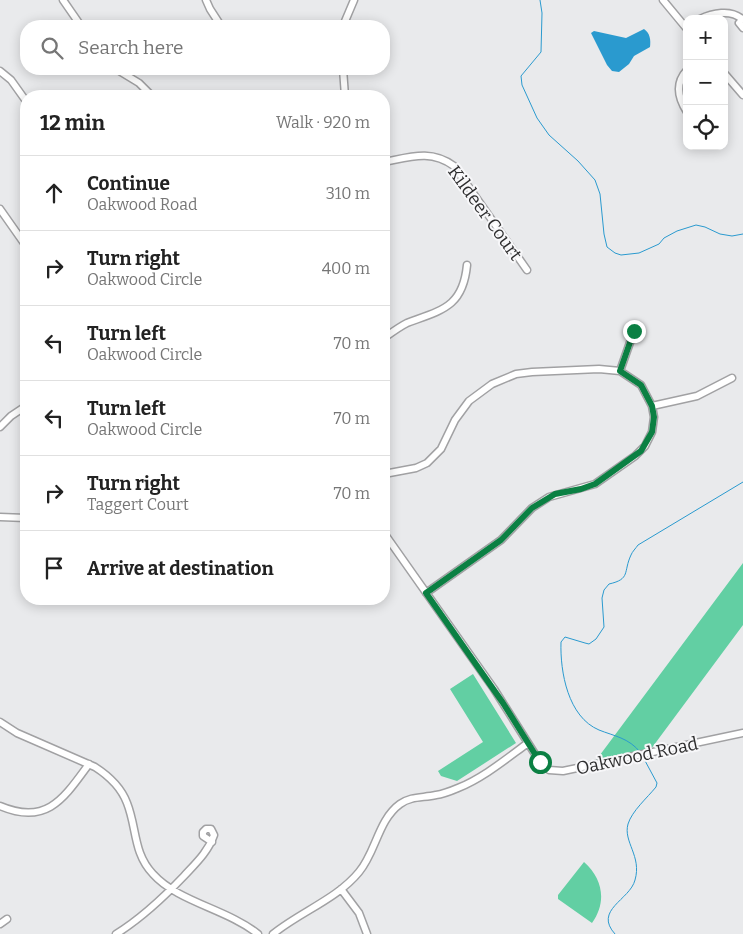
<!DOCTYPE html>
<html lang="en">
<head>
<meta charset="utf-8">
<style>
	:root { --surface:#fff; --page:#f6f6f6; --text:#222; --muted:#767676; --line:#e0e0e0 }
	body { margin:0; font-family:Bitter,serif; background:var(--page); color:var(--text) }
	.controls { position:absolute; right:15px; top:15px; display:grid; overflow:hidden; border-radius:10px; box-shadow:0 2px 12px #0003 }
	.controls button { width:45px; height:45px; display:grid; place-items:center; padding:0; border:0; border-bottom:1px solid var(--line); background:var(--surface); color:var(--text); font:25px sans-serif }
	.stop { position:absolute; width:15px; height:15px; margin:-11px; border:4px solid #0b8043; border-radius:50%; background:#fff }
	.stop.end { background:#0b8043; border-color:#fff; box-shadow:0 1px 5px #0008 }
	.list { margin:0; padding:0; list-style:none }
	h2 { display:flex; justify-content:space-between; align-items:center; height:65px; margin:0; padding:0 20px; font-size:21px }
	h2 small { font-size:16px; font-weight:400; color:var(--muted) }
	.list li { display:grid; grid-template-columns:32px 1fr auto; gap:15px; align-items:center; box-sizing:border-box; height:75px; padding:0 20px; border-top:1px solid var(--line) }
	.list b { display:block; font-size:19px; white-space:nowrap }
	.list p { margin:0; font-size:16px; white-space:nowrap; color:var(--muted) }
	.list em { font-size:16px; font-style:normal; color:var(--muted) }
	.icon { flex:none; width:28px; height:28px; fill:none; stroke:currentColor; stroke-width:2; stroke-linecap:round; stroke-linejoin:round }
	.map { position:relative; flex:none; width:743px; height:934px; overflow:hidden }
	.search { position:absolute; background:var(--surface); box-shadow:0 2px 12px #0003; left:20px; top:20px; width:370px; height:55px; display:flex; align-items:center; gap:12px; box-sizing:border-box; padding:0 18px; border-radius:20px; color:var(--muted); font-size:19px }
	.panel { position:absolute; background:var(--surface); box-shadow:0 2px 12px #0003; left:20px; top:90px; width:370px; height:515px; border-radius:20px }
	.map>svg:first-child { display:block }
	.green { fill:#62cfa3 }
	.water { fill:#2a9acf }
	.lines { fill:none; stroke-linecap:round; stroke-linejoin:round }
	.stream { stroke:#2a9acf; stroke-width:1 }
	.minor-casing { stroke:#a1a1a3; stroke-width:9 }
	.minor { stroke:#fff; stroke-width:6 }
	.route { stroke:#0b8043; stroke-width:6 }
	.labels { text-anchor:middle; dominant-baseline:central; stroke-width:4; stroke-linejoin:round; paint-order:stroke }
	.street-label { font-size:18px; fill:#2d2d2e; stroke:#f7f7f9 }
</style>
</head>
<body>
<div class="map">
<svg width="743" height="934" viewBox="0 0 743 934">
	<rect width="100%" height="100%" fill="#e9eaec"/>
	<path class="green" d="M743,563v62l-92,124 -57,14z
		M473,674l43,69 -59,38 -16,-5 -3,-5 45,-29 -33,-53z
		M584,862c19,17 23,40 8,61l-34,-24v-4z"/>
	<path class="water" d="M644,29c6,4 7,11 6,18l-16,9 -5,8 -10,8 -7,-1 -5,-6 -16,-32 3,-2 32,7z"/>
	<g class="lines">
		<path class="stream" d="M540,0l2,13 -1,39 -20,24 1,9 15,33 12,17 29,26 17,19 5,14 4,40 3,13 8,6 6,2 18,-2 20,-9 5,-6 13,-7 19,-6 9,2 15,7 12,2 11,-2
			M640,752c-11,-14 -26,-16 -41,-22 -31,-13 -39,-58 -38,-88l4,-5 20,6 4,1 7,-5 8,-12 -2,-29 2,-8 5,-6c22,-5 14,-12 22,-29 1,-3 5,-7 7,-10l105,-63
			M615,934c-22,-24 15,-34 20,-54 7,-24 -12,-38 -7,-56 4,-13 19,-26 28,-37l1,-4 -14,-26"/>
		<g class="minor-casing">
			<path id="minor" d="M63,0l18,26
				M206,0l4,9 11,17
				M663,0l24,29
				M700,19c12,-6 31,-10 42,0
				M743,19l-4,4 4,5
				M343,26l11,-26
				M116,69l23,14 13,13
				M343,69l2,27
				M687,70c-12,13 -9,28 0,42
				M0,71l11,9 15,21
				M724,73l19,22
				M384,162c26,-5 47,-13 70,4l73,104
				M0,209l26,37
				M384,338c7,-5 15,-11 23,-15 35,-13 56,-16 60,-58
				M620,371l14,-40
				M652,406l45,-10 35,-18
				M0,427l11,-11 15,-10
				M384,474l32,-6 11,-5 14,-14 14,-29 14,-19 23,-17 24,-10 16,-2 67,-3 21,2 21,14 11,21 2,11 -2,15 -7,14 -10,10 -40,28 -46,13 -17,11 -31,32 -75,53
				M0,517l26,1
				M384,533l110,156 46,73 9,8 14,1 180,-38
				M0,722l17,11 78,34c14,9 26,20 32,36 10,25 6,50 26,71 25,28 74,35 105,60
				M0,806c47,20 64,-8 89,-42
				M341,889l18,24 8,21
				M0,924l7,-5
				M116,934c26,-16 47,-36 68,-58 12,-13 24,-24 30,-41l-3,-6h-5l-3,3v4l9,6
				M273,934c27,-22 64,-35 86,-62 17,-20 19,-52 41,-68 11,-8 23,-6 36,-9 8,-1 15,-4 22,-7 25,-10 48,-29 70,-45"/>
		</g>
		<use href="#minor" class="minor"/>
	</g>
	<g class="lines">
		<path class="route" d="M540,762l-37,-59 -77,-110 75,-53 31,-32 23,-14 26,-5 14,-5 46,-33 11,-19 2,-15 -2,-11 -11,-21 -21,-14 14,-40"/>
	</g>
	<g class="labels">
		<g class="street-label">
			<text transform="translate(485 213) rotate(54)">Kildeer Court</text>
			<text transform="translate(637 756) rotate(-12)">Oakwood Road</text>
		</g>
	</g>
</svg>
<div class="controls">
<button>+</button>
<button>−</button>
<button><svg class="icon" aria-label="locate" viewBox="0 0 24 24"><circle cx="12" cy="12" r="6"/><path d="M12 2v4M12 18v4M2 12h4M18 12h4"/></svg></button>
</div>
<div class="stop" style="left:540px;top:762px"></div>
<div class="stop end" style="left:634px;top:331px"></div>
<div class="search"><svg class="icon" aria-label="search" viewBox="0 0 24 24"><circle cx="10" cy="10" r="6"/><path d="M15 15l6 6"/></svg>Search here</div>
<section class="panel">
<h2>12 min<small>Walk · 920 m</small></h2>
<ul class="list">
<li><svg class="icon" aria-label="ahead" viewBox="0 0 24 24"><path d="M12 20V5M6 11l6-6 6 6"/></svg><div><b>Continue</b><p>Oakwood Road</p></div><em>310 m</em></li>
<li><svg class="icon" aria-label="right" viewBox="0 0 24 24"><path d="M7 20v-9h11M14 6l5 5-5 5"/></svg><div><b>Turn right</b><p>Oakwood Circle</p></div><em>400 m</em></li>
<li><svg class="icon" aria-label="left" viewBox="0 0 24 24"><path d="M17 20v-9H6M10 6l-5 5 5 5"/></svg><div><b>Turn left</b><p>Oakwood Circle</p></div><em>70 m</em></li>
<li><svg class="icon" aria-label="left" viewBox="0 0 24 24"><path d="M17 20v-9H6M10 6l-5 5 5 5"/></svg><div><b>Turn left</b><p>Oakwood Circle</p></div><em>70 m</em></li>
<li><svg class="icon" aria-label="right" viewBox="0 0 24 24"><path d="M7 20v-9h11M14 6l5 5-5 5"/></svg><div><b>Turn right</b><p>Taggert Court</p></div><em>70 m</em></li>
<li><svg class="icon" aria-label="arrive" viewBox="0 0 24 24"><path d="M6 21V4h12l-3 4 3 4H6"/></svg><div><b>Arrive at destination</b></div></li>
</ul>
</section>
</div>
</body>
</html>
